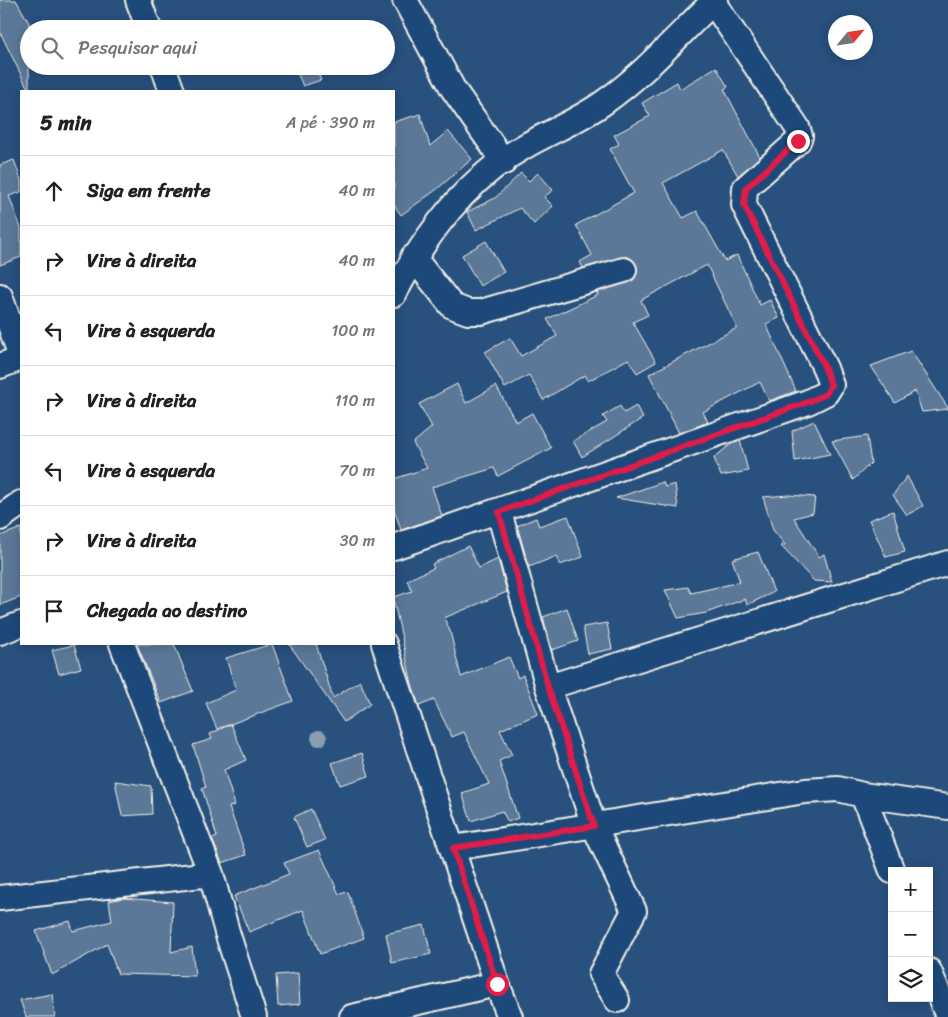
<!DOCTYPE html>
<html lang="pt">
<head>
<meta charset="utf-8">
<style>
	:root { --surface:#fff; --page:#f2f2f2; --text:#202124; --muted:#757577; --line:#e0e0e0 }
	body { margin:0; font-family:Sriracha,sans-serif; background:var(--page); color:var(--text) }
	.controls { position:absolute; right:15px; bottom:15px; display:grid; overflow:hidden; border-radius:0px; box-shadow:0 2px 12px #0003 }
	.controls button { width:45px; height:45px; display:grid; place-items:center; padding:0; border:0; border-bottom:1px solid var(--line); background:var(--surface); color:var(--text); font:25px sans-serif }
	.compass { position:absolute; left:828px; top:15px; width:45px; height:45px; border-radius:50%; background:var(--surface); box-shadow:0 2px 12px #0003; rotate:61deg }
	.stop { position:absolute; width:15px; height:15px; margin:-11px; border:4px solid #e11d48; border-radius:50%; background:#fff }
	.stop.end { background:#e11d48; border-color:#fff; box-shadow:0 1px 5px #0008 }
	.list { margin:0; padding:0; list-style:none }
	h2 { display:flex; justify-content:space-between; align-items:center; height:65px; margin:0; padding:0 20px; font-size:21px }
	h2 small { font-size:16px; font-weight:400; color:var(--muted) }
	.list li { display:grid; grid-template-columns:32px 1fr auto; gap:15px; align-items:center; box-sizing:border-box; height:70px; padding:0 20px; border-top:1px solid var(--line) }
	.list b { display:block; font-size:19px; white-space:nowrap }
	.list em { font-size:16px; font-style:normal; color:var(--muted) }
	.icon { flex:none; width:28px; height:28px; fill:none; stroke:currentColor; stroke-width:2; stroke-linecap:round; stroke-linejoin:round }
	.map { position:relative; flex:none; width:948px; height:1017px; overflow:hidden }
	.search { position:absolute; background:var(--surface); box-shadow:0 2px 12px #0003; left:20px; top:20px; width:375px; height:55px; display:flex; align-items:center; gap:12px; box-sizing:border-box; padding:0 18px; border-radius:28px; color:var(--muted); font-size:19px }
	.panel { position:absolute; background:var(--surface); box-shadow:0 2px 12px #0003; left:20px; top:90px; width:375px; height:555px; border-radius:0px }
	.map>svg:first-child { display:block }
	.building { fill:#5b7899; stroke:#f4f1e8 }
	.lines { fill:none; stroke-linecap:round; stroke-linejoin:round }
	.street-casing { stroke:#f4f1e8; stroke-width:28 }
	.street { stroke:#1f4a7a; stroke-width:24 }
	.tree { fill:#8a9db1 }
	.route { stroke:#e11d48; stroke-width:6 }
</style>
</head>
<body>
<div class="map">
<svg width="948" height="1017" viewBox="0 0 948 1017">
	<rect width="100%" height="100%" fill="#28517e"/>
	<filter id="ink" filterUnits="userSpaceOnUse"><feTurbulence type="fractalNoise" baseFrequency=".02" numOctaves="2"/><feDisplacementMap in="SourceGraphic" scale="10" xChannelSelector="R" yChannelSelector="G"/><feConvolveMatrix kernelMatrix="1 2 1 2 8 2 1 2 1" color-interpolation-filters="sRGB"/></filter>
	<g filter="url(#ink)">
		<path class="building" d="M0,0h16l13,23v68l-29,-59z
			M294,66h21l6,14 -18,6z
			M716,67l12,20 -4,2 36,68 -22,19 -15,-26 -60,33 20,35 14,-7 28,50 12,-6 23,50 10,-5 9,18 -13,6 30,67 -27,10 -9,-19 -57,30 5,10 -29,11 -30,-59 88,-46 -30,-63 -66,35 7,15 -15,7 23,40 -19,11 -9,-14 -40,22 -3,-6 -42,25 -14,-25 -24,13 -20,-36 25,-14 11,18 36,-20 -10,-17 51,-24 -1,-3 37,-13 3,-6v-7l-4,-6 -6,-3 -44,11 -3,-6 12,-7 -16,-30 58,-32 -24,-44 9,-5 -5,-9 36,-19 -8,-13 35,-21 3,7z
			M420,114l10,32 18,-15 24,28 -36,31 -35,25 -7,-10v-83z
			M14,160l7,20v12l-12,4 12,32v29l-21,8v-100z
			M521,173l8,8 9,-8 15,17 -9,7 9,9 -19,18 -14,-16 -44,22 -9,-18 28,-14z
			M486,241l18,31 -24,14 -18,-31z
			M911,351l37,57v1l-26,3 -7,-21 -20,12 -24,-37z
			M457,384l9,19 30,-17 20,36 16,-9 19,35 -53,28 -4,-8 -62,19 10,29 -41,14 -7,-21v-30l33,-11 -14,-25 19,-16 -13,-23z
			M620,406l4,7 12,-7 7,12 -61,39 -9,-16 34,-19 -4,-6z
			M814,421l16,33 -35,7 -3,-30z
			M867,436l4,27 -18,17 -21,-39z
			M740,440l8,31 -27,5 -7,-18 18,-15z
			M907,476l16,30 -16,9 -14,-20z
			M663,482l2,5 10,-3 3,24 -62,-10z
			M789,495l26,2 -2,16 -19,5 25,39 5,-3 8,28 -18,-1 -33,-35 4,-1 -12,-15 -10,-33z
			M893,511l12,41 -19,5 -17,-37z
			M568,516l15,41 -23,8 -3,-9 -28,11 -12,-41 19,-8 3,8z
			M21,528v69l-21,8v-69z
			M468,546l11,22 19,-9 9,33 -63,26 6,13 11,46 48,-20 9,21 5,-3 15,39 -38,16 12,25 -13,6 19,57 -10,4 -6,-11 -31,10 -9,-28 27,-9 -25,-52 -12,5 -18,-37 -15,6 -7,-22 -18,-82v-5l18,-6 -5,-11 27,-12 -2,-4z
			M758,552l16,40 -27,13 -2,-6 -39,14 -28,5 -13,-28 23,-3 3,6 49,-11 -8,-23z
			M567,608l11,33 -26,9 -9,-33z
			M607,623l5,26 -24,5 -5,-27z
			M137,644h37l19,47 -32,12z
			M272,644l21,57 -76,28 -11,-26 30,-13 -10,-32z
			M289,644h27l17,54 27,-17 10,23 -26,18z
			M74,645l7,23 -22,6 -7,-24z
			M231,724l15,36 -22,10 11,35 -6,2 17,48 -24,8 -10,-24 5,-2 -15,-49 4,-1 -13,-42 19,-6 -2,-5z
			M362,753l7,23 -29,9 -8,-22z
			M115,781l36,5 1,28 -30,2z
			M311,809l14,31 -18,7 -13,-30z
			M319,850l20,44 9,-2 16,46 -44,16 -17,-44 -54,22 -15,-36 55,-22 -5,-11z
			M123,898l50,4 -2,50 21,-5 3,29 -77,-2 -11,-30 -55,31 -16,-44 34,-10 3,10 39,-10 -3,-20z
			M424,925l7,29 -39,9 -6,-29z
			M298,973l2,31 -22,2 -2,-31z
			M52,994l3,23h-29l-6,-17z"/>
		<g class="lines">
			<g class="street-casing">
				<path id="street" d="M138,0l11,29
					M405,0l48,89 51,73
					M163,66l9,25
					M413,257l39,49 16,6h13l143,-42
					M394,294c32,-60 72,-115 133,-149 25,-14 52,-25 76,-42 42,-29 75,-68 112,-103
					M0,296l21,61
					M0,366l21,-8
					M499,512l49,175 46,139 40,85 -33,63 16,26
					M0,518l21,-15
					M394,547l414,-145 18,-9 5,-8 -6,-17 -81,-163 1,-17 53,-47 2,-5 -3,-9 -84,-125
					M0,632l21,-8
					M122,644l89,230 16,58 27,85
					M384,644l113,340 13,33
					M548,687l400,-124
					M863,795l29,76
					M453,848l352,-57 33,-2 25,6 85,12
					M0,898l211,-24
					M929,971l19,45
					M352,1017l145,-33"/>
			</g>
			<use href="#street" class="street"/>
		</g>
		<circle class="tree" cx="319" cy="738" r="8"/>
	</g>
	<g class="lines" filter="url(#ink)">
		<path class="route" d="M497,984l-44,-136 141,-22 -46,-139 -49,-175 309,-110 18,-8 5,-9 -6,-17 -81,-163 2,-17 52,-47"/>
	</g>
</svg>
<div class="controls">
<button>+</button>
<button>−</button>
<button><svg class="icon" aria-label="layers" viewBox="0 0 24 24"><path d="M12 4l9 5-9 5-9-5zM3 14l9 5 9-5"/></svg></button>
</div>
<svg class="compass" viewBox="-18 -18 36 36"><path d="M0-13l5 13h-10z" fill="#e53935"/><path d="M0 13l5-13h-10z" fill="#757577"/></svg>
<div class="stop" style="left:497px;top:984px"></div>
<div class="stop end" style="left:798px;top:141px"></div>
<div class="search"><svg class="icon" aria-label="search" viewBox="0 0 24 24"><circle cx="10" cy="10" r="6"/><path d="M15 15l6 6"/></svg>Pesquisar aqui</div>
<section class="panel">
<h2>5 min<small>A pé · 390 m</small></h2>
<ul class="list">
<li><svg class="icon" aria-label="ahead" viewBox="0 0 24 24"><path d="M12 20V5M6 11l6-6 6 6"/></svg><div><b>Siga em frente</b></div><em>40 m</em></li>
<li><svg class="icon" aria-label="right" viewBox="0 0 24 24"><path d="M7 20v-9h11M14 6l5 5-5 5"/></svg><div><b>Vire à direita</b></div><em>40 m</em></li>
<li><svg class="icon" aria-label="left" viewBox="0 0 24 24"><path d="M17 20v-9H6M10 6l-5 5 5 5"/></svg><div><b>Vire à esquerda</b></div><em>100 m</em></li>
<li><svg class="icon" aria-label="right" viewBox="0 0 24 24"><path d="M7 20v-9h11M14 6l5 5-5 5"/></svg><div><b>Vire à direita</b></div><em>110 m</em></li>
<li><svg class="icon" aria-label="left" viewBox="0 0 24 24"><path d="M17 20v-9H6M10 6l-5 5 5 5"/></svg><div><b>Vire à esquerda</b></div><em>70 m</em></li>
<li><svg class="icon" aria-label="right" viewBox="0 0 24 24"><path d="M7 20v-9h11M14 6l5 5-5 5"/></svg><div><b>Vire à direita</b></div><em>30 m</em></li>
<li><svg class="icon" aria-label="arrive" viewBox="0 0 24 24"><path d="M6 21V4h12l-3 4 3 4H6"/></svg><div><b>Chegada ao destino</b></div></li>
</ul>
</section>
</div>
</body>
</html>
